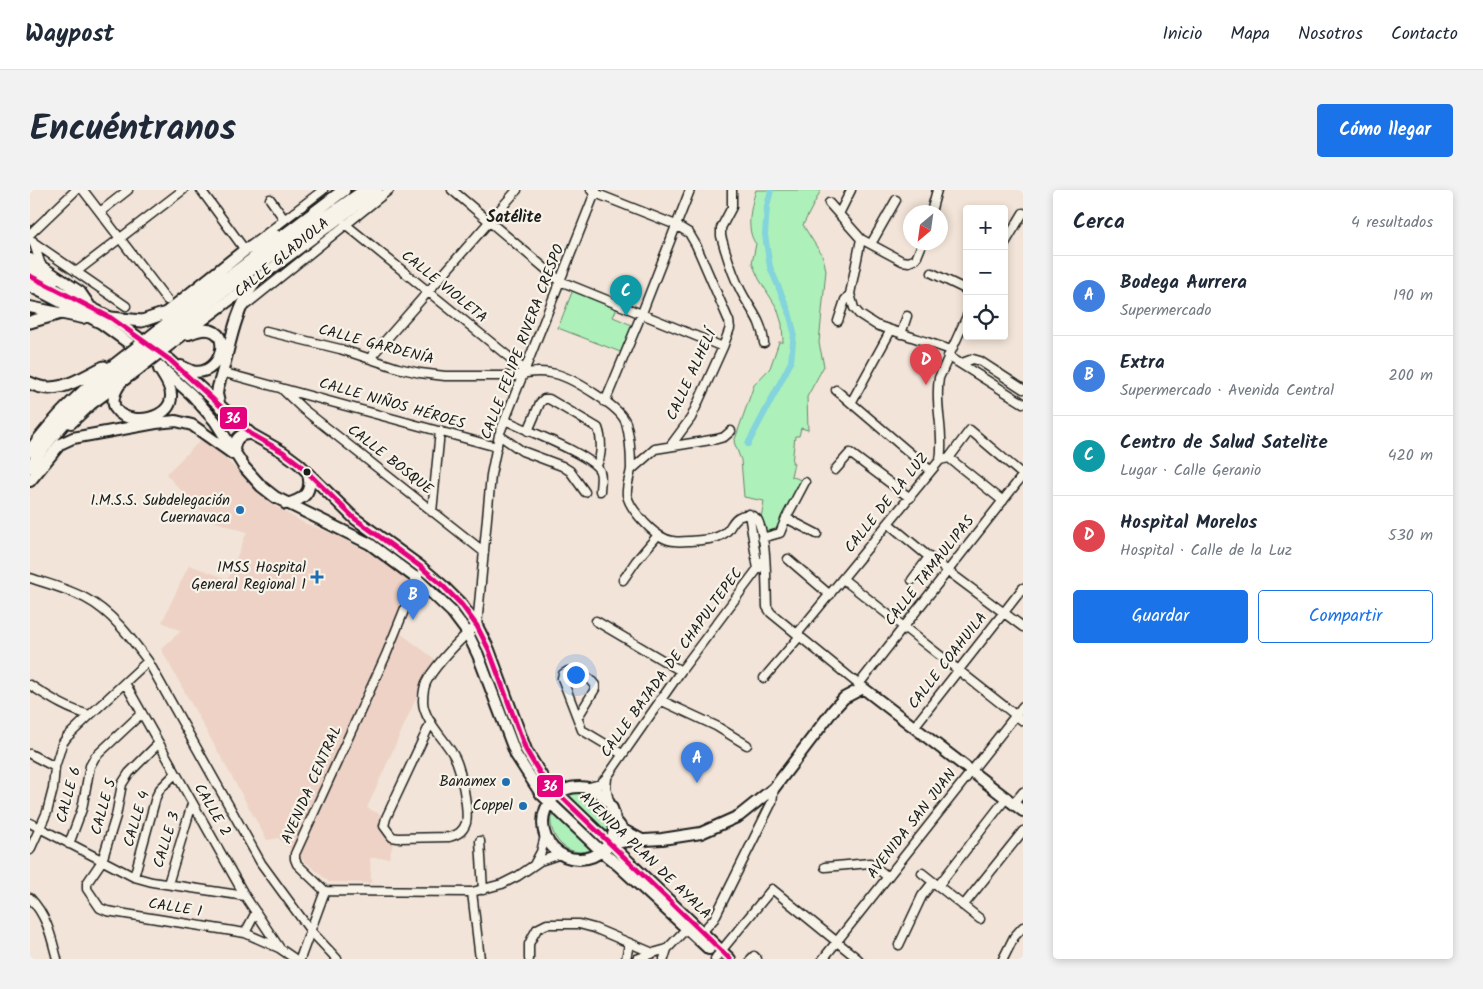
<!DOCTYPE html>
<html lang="es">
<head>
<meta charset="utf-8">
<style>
	:root { --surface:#fff; --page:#f2f2f3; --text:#1f2937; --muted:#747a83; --line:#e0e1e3; --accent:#1a73e8 }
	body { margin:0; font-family:Kalam,sans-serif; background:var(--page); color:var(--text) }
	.controls { position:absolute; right:15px; top:15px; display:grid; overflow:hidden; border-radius:5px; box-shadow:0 2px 8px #0003 }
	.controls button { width:45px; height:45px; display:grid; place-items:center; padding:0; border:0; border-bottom:1px solid var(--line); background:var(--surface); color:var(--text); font:25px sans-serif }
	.compass { position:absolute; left:873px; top:15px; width:45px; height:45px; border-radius:50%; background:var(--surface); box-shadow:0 2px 8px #0003; rotate:209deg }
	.you { position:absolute; left:545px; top:484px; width:18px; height:18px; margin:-12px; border:4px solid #fff; border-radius:50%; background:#1a73e8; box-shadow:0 0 0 8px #1a73e833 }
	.badge { display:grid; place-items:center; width:32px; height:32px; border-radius:50%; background:var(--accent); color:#fff; font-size:16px; font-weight:700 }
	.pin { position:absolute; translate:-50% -41px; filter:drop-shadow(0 1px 2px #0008) }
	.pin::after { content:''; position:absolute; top:26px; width:18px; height:15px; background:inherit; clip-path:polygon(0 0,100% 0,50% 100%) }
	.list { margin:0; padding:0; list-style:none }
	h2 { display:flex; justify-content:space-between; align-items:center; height:65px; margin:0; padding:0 20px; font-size:21px }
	h2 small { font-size:16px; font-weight:400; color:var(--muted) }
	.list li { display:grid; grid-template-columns:32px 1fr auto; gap:15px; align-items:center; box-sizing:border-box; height:80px; padding:0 20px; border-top:1px solid var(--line) }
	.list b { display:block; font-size:19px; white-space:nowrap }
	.list p { margin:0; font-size:16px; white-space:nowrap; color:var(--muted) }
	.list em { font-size:16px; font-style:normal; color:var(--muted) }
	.actions { display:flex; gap:10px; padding:15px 20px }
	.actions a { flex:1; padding:11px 0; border:1px solid var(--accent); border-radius:5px; text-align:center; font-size:18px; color:var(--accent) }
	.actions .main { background:var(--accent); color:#fff }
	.icon { flex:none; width:28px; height:28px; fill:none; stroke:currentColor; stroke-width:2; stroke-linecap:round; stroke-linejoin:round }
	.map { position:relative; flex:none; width:993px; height:769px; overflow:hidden; border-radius:5px }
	header { display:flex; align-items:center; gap:30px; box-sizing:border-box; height:70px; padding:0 25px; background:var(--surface); border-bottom:1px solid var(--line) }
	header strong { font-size:24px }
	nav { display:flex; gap:28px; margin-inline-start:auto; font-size:18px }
	.intro { display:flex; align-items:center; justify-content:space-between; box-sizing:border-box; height:120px; padding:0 30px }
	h1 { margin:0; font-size:35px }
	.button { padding:12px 22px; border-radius:5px; background:var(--accent); color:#fff; font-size:18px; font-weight:700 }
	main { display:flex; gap:30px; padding:0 30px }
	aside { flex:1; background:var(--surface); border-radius:5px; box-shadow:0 2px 8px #0003 }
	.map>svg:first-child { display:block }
	.built { fill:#edd2c5 }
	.green { fill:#aef0b9; stroke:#65866a }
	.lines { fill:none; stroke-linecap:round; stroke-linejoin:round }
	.canal { stroke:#83d4dc; stroke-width:6 }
	.minor-casing { stroke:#1c1c1c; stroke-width:11 }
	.major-casing { stroke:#1c1c1c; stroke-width:14 }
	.highway-casing { stroke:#1c1c1c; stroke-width:15 }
	.minor { stroke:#f7f3e8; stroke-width:8 }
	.major { stroke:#f7f3e8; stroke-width:10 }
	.highway { stroke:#f7f3e8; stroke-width:11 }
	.major-bridge-casing { stroke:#1c1c1c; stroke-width:14; stroke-linecap:butt }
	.highway-bridge-casing { stroke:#1c1c1c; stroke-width:15; stroke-linecap:butt }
	.major-bridge { stroke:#f7f3e8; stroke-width:10 }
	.highway-bridge { stroke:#f7f3e8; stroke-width:11 }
	.bus-1-casing { stroke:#f7f3e8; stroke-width:9 }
	.bus-1 { stroke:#e5007d; stroke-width:5 }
	.bus-dot { fill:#1c1c1c; stroke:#f7f3e8; stroke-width:2 }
	.poi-dot { fill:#1f6fb2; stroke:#f7f3e8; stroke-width:2 }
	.labels { text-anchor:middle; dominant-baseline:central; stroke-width:4.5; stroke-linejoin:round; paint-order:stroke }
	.street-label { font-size:15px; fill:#1c1c1c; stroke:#f7f3e8 }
	.poi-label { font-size:15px; fill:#1c1c1c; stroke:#f7f3e8; text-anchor:end }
	.neighbourhood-label { font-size:16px; font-weight:bold; fill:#1c1c1c; stroke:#f7f3e8 }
	.line-badge { stroke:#f7f3e8; stroke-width:2 }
	.badge-label { font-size:14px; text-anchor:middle; font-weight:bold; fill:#fff }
</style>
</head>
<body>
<header>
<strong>Waypost</strong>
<nav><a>Inicio</a><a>Mapa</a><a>Nosotros</a><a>Contacto</a></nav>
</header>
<div class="intro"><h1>Encuéntranos</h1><a class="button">Cómo llegar</a></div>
<main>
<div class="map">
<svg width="993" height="769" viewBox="0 0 993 769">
	<rect width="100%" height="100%" fill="#f2e4d8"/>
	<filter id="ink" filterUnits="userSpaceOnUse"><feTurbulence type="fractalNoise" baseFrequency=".02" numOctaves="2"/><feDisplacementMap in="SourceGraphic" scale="10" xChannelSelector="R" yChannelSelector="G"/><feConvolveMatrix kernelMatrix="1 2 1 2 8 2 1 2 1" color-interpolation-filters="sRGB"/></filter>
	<g filter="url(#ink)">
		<path class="built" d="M174,247l67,67 33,19 27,10 35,18 37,24 6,8 -1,9 -58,129 10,3 40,-91 36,27 -6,7 -63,141 17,8 10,24 -5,18h-19l1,25 -42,-1 -51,-44 -11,2 -106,-191 20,-18 -19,-9 27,-57 39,14 19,-47 -31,-10 -24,-20 -26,-28z"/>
		<path class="green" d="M726,0h65l-18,35 20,32 3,13 -7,73 5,23 -17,31 1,33 -7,-2 -2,8h-4l-3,27h2l-3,13 10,4 -18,38 -3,12 -17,1 -1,-13h-1l3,-17 -20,-4 -3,-37 -7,-18 20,-57 16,-17 9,-26h4l-1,-18 -5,-16 -18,-29 -7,-16 4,-19c-11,-14 -5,-38 0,-54z
			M544,97l44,19 -5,11 21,9 -11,27 -65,-25z
			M546,603l18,3 13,12 2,16 -3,8 -38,-36z
			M522,620l42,39c-26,12 -49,-13 -42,-39z"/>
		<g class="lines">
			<path class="canal" d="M718,254l43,-82 3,-30 -5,-20 -19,-45 -5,-32 2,-29 4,-16"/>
			<g class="minor-casing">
				<path id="minor" d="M53,0l84,110
					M171,0l44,60 78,-60
					M422,0l108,91 163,66
					M561,0l4,3 81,32 13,8 7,12 33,76 1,7 -7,19 -32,71 -20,27
					M702,0v17l-11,21v8c5,18 11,38 20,55 10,20 21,29 23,52
					M240,9l14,20
					M799,13l32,36 41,22 7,1 7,-3 7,-17
					M70,22l28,-22
					M901,22l6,-22
					M809,24l12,-24
					M315,34l175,142 4,7
					M0,44l46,-44
					M831,49l-11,55 4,14 5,6 17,11 75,25
					M0,50l96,66
					M3,51l8,24
					M841,54l25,-44
					M974,55l19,-32
					M46,82l107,-82
					M902,83l35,17
					M212,118l147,-118
					M808,131l7,-21 5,-6
					M236,141l74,18 58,19 22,5 25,3h69c13,-4 29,-5 42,-2 16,4 65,33 70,49 4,14 5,32 5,46 -1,8 -5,17 -4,26 2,13 22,34 33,41 9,6 18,6 29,5 13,-1 30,-1 39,-11 4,-5 6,-12 13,-14 7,-3 16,0 18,7 8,20 7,62 8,84l4,6 92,75
					M871,144l6,-18
					M918,166l75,47
					M340,168l147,-168
					M932,173l11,-4 7,2 43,28
					M195,183l272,74
					M252,199l21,20 181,143
					M806,200l95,81
					M575,212l37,-89 48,-123
					M821,213l40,-73
					M475,230c17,9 91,36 95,52 2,5 0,14 0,19
					M498,241l12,-28 4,-4h5l49,29c4,11 4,27 -1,37
					M469,245l23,16 40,15 8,5 15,21
					M919,268l54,43
					M910,270l9,-2 21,-28 53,45
					M601,280l24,-21 62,-10 7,-2 7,-6
					M805,280l15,-17 60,45
					M402,322l8,-81
					M719,324l9,55
					M756,328l31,16
					M859,334l40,33 94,70
					M732,348l18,-5 6,-15 19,-36
					M758,369l42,36
					M388,386l-32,79 -91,199v5l2,5 28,27 147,1 30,-8 16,-8 22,-15 18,-6
					M0,388c19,6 38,11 55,20 27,14 46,40 63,63l113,202 49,67 27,29
					M813,389l180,142
					M593,390l13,-19 22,-26
					M882,390l17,-23
					M566,431l85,50
					M767,444l143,-174c5,-27 -6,-55 -1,-82l28,-62
					M734,488l36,-42
					M95,493l120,213 34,51
					M829,494l164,-209
					M0,495c19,12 38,25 60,30
					M630,510l56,26 31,19
					M548,527l17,-28v-4l-5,-6 -22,-8 -5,3 -1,4 20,52 40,24
					M401,532l-45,96 -2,8 8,11 6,1 51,-1c8,-2 14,-5 17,-14 3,-12 -5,-55 -12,-67 -8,-16 -31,-36 -31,-55 0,-8 1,-16 5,-22 8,-14 36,-45 49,-53l14,-151 8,-40 97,-245
					M884,537l109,-139
					M129,553l-30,30 -7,11 -6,32 -14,45 -15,22v6l13,19 7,3 138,22 34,15 16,11
					M0,564l25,13
					M577,588l-1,10 3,13
					M559,597l11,-3 7,-7 74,-106 84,-112
					M984,613l9,-11
					M0,633l104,54 18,5 93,14
					M450,651l3,49
					M39,654l13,-35 8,-43 5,-9 47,-44
					M0,660l17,-38 6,-23 2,-22 7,-23 5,-7 23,-22 58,-54
					M505,673l6,-11 4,-16
					M795,677l45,-4 18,14
					M892,683l58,46
					M104,687l22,-80 4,-8 15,-15
					M138,694l24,-80
					M908,696l69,-89
					M442,702l8,67
					M0,708c17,18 21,38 27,61
					M933,716l60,-75
					M672,742l12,-13 58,-117 2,-14
					M215,743l11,-21
					M869,755l23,-49 11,-14
					M691,761l51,-62 86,70
					M270,769l25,-68
					M499,769v-15l4,-8 4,-7 10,-5h32l15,4 59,25 14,-4
					M596,769l3,-15
					M607,769l16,-6
					M634,769l3,-10 20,-21
					M685,769l2,-3
					M721,769l3,-3 3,3
					M793,769l200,-253
					M973,769l11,-22 9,-10"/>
			</g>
			<g class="major-casing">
				<path id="major" d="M0,69l50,33 9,13
					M0,78l24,13
					M0,86l81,42 59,42 81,74 32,18 16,12 55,54 67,49 22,19 18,18 16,22 12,24 37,100 18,30 186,179
					M0,96l71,37 55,40 36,32 23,26 29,46 17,19 14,11 95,47 46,34 36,34 15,20 11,23 38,100 25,39 61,58 16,13 91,84
					M0,117l53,11
					M142,153l205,-153
					M151,176c4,2 8,4 11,5 34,8 45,-58 -3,-37
					M90,194c-29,43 50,45 51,13 1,-10 -7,-20 -12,-28
					M190,217l-3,-13 1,-7c12,-37 14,-71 36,-103
					M41,233l20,-19 48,-35
					M204,260c1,-11 6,-17 17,-16
					M0,291l30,-37 13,-6 83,-15 20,-2 16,4 41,29
					M256,314c17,-4 27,-11 22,-30
					M513 633a36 36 0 1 1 72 0a36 36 0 1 1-72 0Z
					M586,631l7,9 17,9
					M579,654l18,-3 35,-2 39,-6 38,-17 35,-28 60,-79 10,-11 19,-10 160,123"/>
			</g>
			<g class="highway-casing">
				<path id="highway" d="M81,128l31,3 24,-8 79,-63 31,-14
					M0,132l31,-9
					M130,139l184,-139
					M136,147l85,-67 114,-80
					M0,193c26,14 51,-5 74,-16
					M0,261c27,-38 59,-67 96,-95
					M0,277c28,-43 63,-75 104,-105"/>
			</g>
			<use href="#minor" class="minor"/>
			<use href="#major" class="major"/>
			<use href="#highway" class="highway"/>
			<g class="major-bridge-casing">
				<path id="major-bridge" d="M110,178l32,-25"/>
			</g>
			<g class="highway-bridge-casing">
				<path id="highway-bridge" d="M96,166l34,-27
					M104,172l32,-25"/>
			</g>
			<use href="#major-bridge" class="major-bridge"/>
			<use href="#highway-bridge" class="highway-bridge"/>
			<g class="bus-1-casing">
				<path id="bus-1" d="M0,86l81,42 59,42 81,74 32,18 16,12 55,54 67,49 22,19 18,18 16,22 12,24 37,100 18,30 186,179"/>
			</g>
			<use href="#bus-1" class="bus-1"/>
		</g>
	</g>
	<circle class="bus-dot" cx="277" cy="282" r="4.5"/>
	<g class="poi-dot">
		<circle cx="210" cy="320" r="5"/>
		<path d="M284.5 379.5h5v5h5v5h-5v5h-5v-5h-5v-5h5z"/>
		<circle cx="476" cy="592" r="5"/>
		<circle cx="493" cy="616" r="5"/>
	</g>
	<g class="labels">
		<g class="street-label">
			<text transform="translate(252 68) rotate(-39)">CALLE GLADIOLA</text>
			<text transform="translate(414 97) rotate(39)">CALLE VIOLETA</text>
			<text transform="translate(493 152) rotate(-69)">CALLE FELIPE RIVERA CRESPO</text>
			<text transform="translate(346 155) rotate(15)">CALLE GARDENÍA</text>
			<text transform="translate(662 185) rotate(-65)">CALLE ALHELÍ</text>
			<text transform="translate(362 214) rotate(16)">CALLE NIÑOS HÉROES</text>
			<text transform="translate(360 270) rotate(38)">CALLE BOSQUE</text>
			<text transform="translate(857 313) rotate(-51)">CALLE DE LA LUZ</text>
			<text transform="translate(900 381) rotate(-52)">CALLE TAMAULIPAS</text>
			<text transform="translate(918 471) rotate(-52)">CALLE COAHUILA</text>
			<text transform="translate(642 473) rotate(-54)">CALLE BAJADA DE CHAPULTEPEC</text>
			<text transform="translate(282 595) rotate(-66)">AVENIDA CENTRAL</text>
			<text transform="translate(39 605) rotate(-75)">CALLE 6</text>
			<text transform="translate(74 617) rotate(-74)">CALLE 5</text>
			<text transform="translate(182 620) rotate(60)">CALLE 2</text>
			<text transform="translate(107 629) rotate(-73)">CALLE 4</text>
			<text transform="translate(882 634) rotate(-52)">AVENIDA SAN JUAN</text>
			<text transform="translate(137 650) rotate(-73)">CALLE 3</text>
			<text transform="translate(615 666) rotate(44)">AVENIDA PLAN DE AYALA</text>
			<text transform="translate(145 718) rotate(9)">CALLE 1</text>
		</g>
		<g class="poi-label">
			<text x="200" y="311">I.M.S.S. Subdelegación<tspan x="200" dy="17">Cuernavaca</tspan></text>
			<text x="276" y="378">IMSS Hospital<tspan x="276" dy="17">General Regional 1</tspan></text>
			<text x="466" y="592">Banamex</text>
			<text x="483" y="616">Coppel</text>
		</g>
		<g class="neighbourhood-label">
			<text x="484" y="27">Satélite</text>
		</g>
	</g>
	<g class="line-badge">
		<rect x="189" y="216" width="29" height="24" rx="5" fill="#e5007d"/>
		<rect x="506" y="584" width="28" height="24" rx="5" fill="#e5007d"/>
	</g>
	<g class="badge-label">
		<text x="203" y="233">36</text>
		<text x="520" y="601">36</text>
	</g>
</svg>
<div class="controls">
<button>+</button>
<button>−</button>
<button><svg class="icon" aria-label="locate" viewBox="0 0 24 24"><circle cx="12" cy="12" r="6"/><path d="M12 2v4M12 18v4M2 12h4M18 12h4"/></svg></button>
</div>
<svg class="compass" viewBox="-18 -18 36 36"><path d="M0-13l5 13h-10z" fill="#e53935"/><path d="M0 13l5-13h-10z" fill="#747a83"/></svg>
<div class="you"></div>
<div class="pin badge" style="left:667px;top:593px;background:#3f7fe0">A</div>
<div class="pin badge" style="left:383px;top:430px;background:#3f7fe0">B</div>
<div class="pin badge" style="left:596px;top:126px;background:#0f9aa8">C</div>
<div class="pin badge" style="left:896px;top:195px;background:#e0444e">D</div>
</div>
<aside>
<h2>Cerca<small>4 resultados</small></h2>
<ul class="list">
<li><span class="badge" style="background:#3f7fe0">A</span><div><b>Bodega Aurrera</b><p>Supermercado</p></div><em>190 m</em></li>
<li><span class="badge" style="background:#3f7fe0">B</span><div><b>Extra</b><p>Supermercado · Avenida Central</p></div><em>200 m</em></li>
<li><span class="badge" style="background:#0f9aa8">C</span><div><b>Centro de Salud Satelite</b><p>Lugar · Calle Geranio</p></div><em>420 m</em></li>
<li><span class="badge" style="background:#e0444e">D</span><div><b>Hospital Morelos</b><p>Hospital · Calle de la Luz</p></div><em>530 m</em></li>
</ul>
<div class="actions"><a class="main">Guardar</a><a>Compartir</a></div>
</aside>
</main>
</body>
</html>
